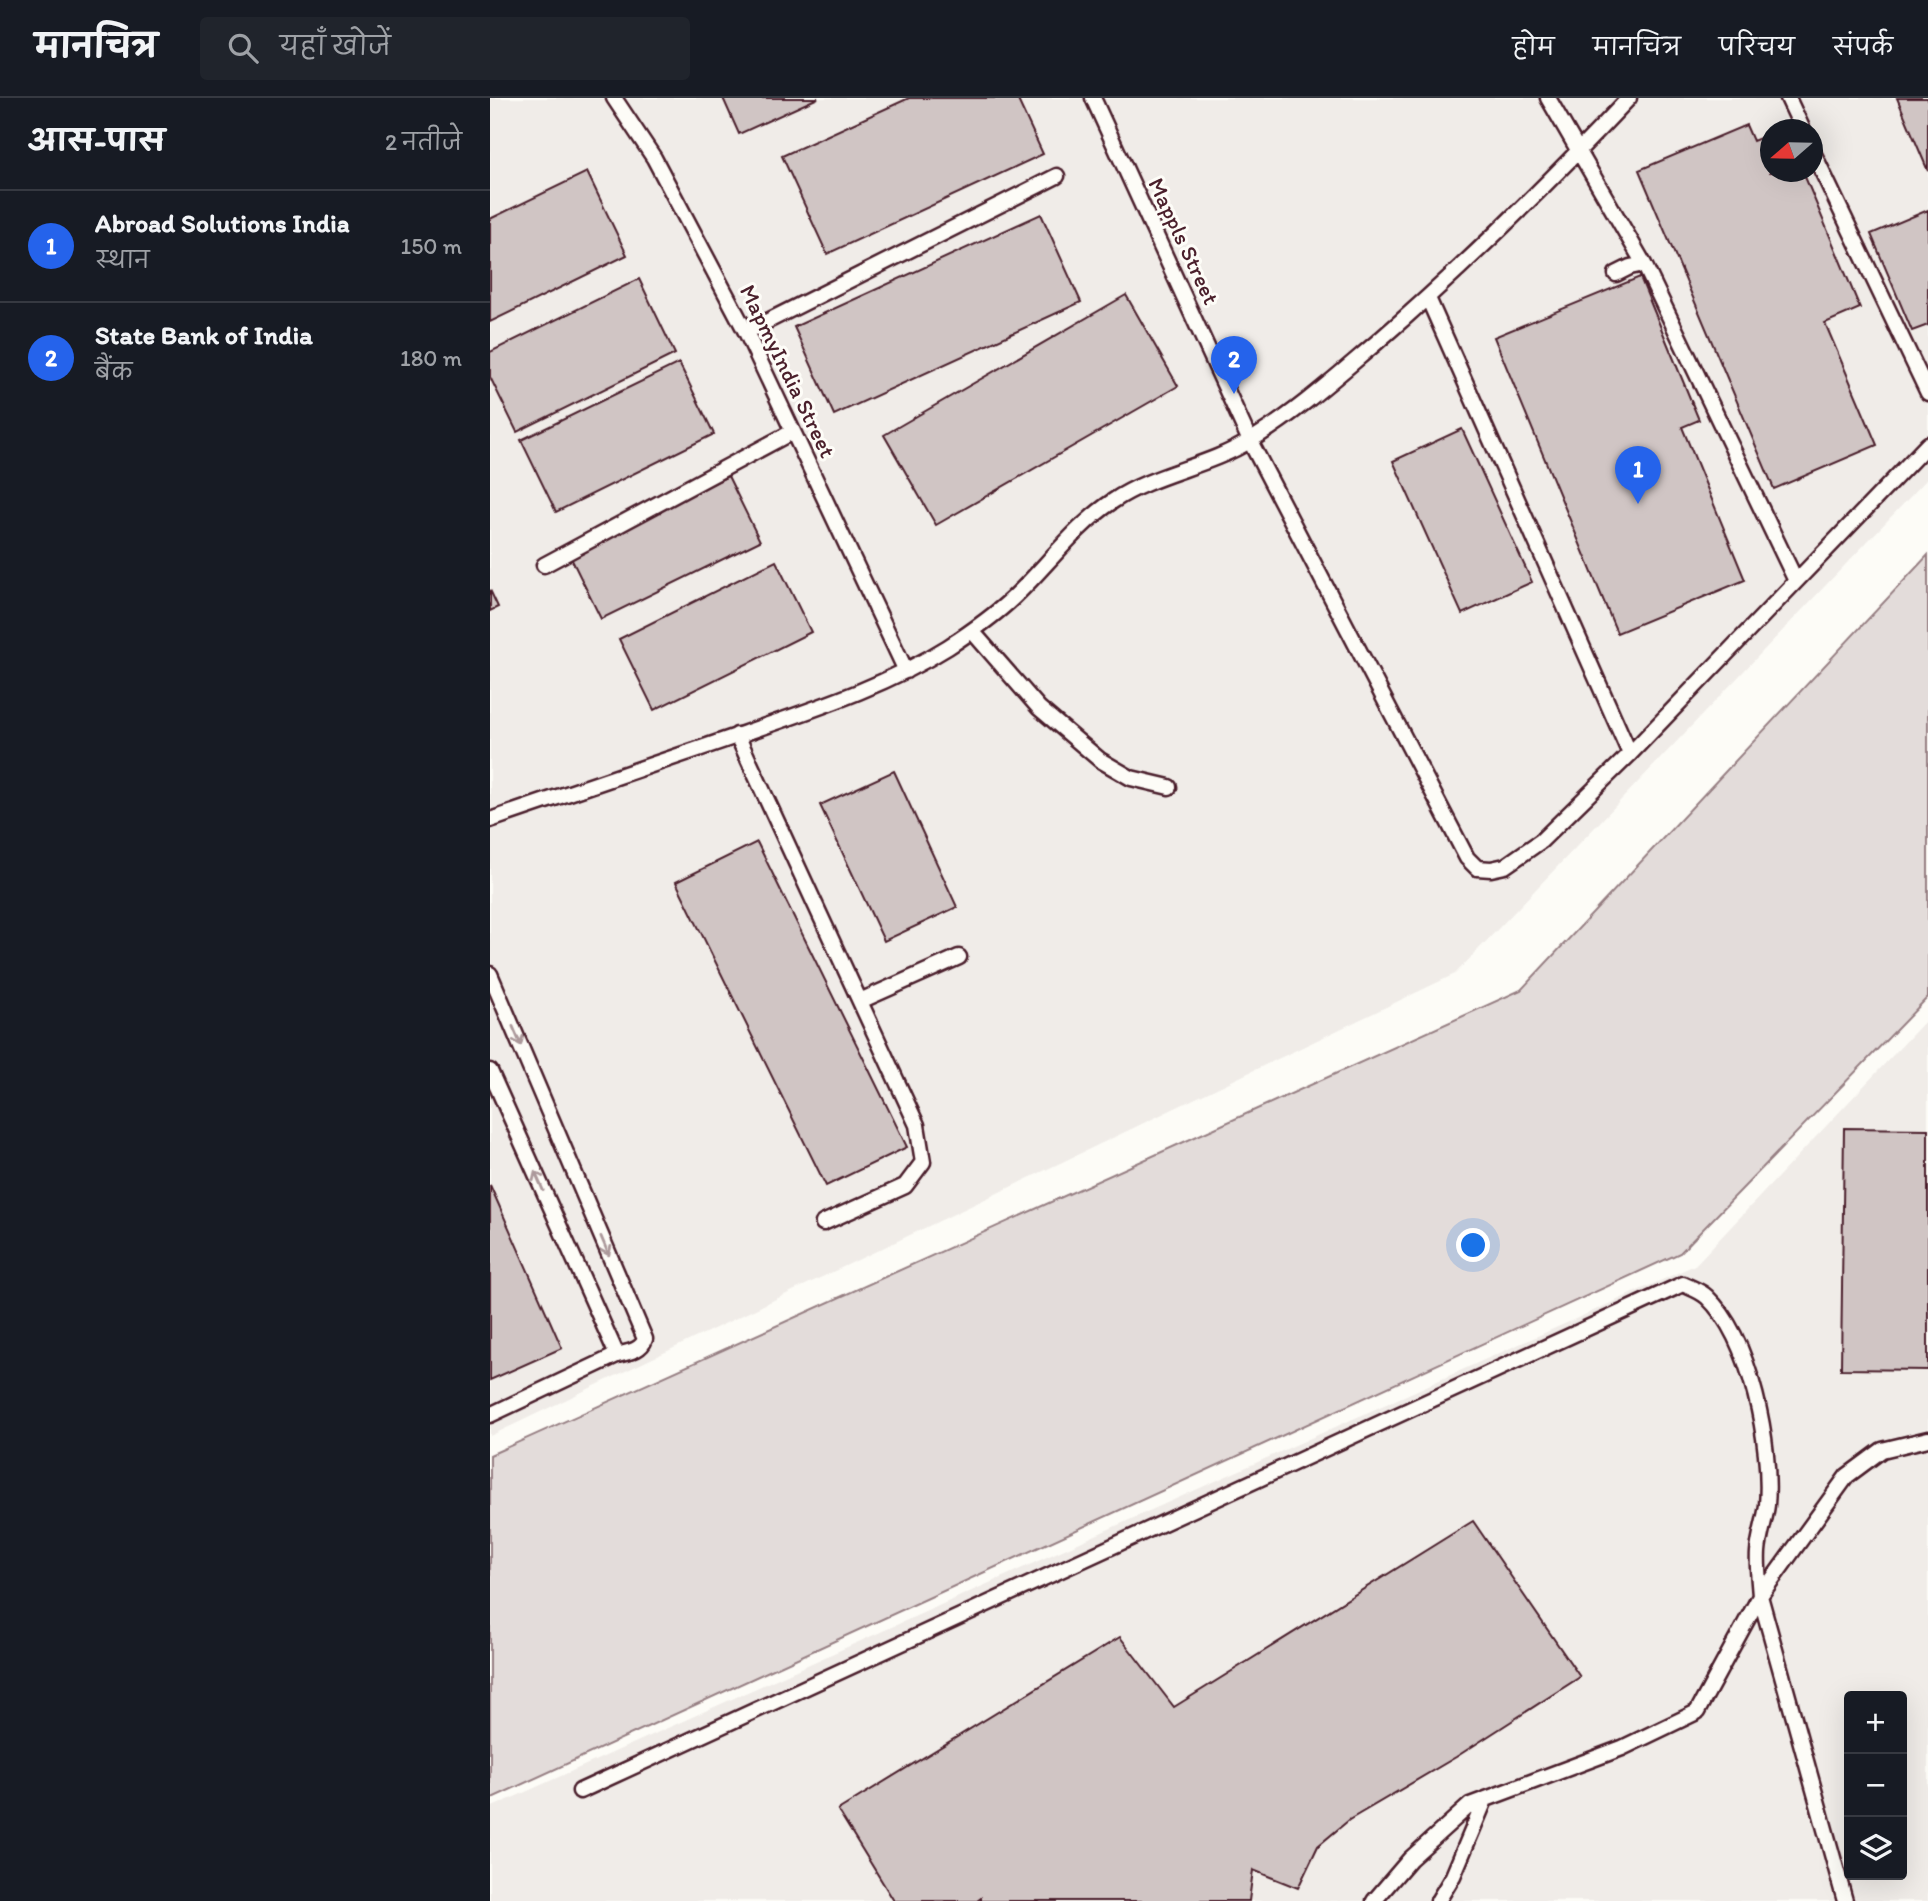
<!DOCTYPE html>
<html lang="hi">
<head>
<meta charset="utf-8">
<style>
	:root { --surface:#171b24; --page:#20242c; --text:#f1f3f6; --muted:#9ea1a6; --line:#363941; --accent:#2563eb }
	body { margin:0; font-family:Itim,"Playpen Sans Deva",sans-serif; background:var(--page); color:var(--text) }
	.controls { position:absolute; right:21px; bottom:21px; display:grid; overflow:hidden; border-radius:7px; box-shadow:0 7px 28px #0002 }
	.controls button { width:63px; height:63px; display:grid; place-items:center; padding:0; border:0; border-bottom:2px solid var(--line); background:var(--surface); color:var(--text); font:35px sans-serif }
	.compass { position:absolute; left:1270px; top:21px; width:63px; height:63px; border-radius:50%; background:var(--surface); box-shadow:0 7px 28px #0002; rotate:250deg }
	.you { position:absolute; left:984px; top:1148px; width:24px; height:24px; margin:-18px; border:5px solid #fff; border-radius:50%; background:#1a73e8; box-shadow:0 0 0 10px #1a73e833 }
	.badge { display:grid; place-items:center; width:46px; height:46px; border-radius:50%; background:var(--accent); color:#fff; font-size:23px; font-weight:700 }
	.pin { position:absolute; translate:-50% -58px; filter:drop-shadow(0 2px 4px #0008) }
	.pin::after { content:''; position:absolute; top:37px; width:24px; height:21px; background:inherit; clip-path:polygon(0 0,100% 0,50% 100%) }
	.list { margin:0; padding:0; list-style:none }
	h2 { display:flex; justify-content:space-between; align-items:center; height:91px; margin:0; padding:0 28px; font-size:30px }
	h2 small { font-size:23px; font-weight:400; color:var(--muted) }
	.list li { display:grid; grid-template-columns:46px 1fr auto; gap:21px; align-items:center; box-sizing:border-box; height:112px; padding:0 28px; border-top:2px solid var(--line) }
	.list b { display:block; font-size:26px; white-space:nowrap }
	.list p { margin:0; font-size:23px; white-space:nowrap; color:var(--muted) }
	.list em { font-size:23px; font-style:normal; color:var(--muted) }
	.icon { flex:none; width:38px; height:38px; fill:none; stroke:currentColor; stroke-width:2; stroke-linecap:round; stroke-linejoin:round }
	.map { position:relative; flex:none; width:1438px; height:1803px; overflow:hidden }
	header { display:flex; align-items:center; gap:42px; box-sizing:border-box; height:98px; padding:0 35px; background:var(--surface); border-bottom:2px solid var(--line) }
	header strong { font-size:33px }
	nav { display:flex; gap:38px; margin-inline-start:auto; font-size:24px }
	.search { width:490px; height:63px; background:var(--page); display:flex; align-items:center; gap:18px; box-sizing:border-box; padding:0 24px; border-radius:7px; color:var(--muted); font-size:26px }
	main { display:flex }
	aside { flex:1; background:var(--surface) }
	.map>svg:first-child { display:block }
	.built { fill:#f0ece8; fill-rule:evenodd }
	.green { fill:#e3dcda; stroke:#967e82; stroke-width:2 }
	.building { fill:#d0c5c4; stroke:#4a1f2b; stroke-width:2 }
	.lines { fill:none; stroke-linecap:round; stroke-linejoin:round }
	.lane-casing { stroke:#4a1f2b; stroke-width:19 }
	.lane { stroke:#fdfcf7; stroke-width:14 }
	.oneway { stroke:#ac999b }
	.labels { text-anchor:middle; dominant-baseline:central; stroke-width:6; stroke-linejoin:round; paint-order:stroke }
	.street-label { font-size:23px; fill:#4a1f2b; stroke:#fdfcf7 }
</style>
</head>
<body>
<header>
<strong>मानचित्र</strong>
<div class="search"><svg class="icon" aria-label="search" viewBox="0 0 24 24"><circle cx="10" cy="10" r="6"/><path d="M15 15l6 6"/></svg>यहाँ खोजें</div>
<nav><a>होम</a><a>मानचित्र</a><a>परिचय</a><a>संपर्क</a></nav>
</header>
<main>
<aside>
<h2>आस-पास<small>2 नतीजे</small></h2>
<ul class="list">
<li><span class="badge">1</span><div><b>Abroad Solutions India</b><p>स्थान</p></div><em>150 m</em></li>
<li><span class="badge">2</span><div><b>State Bank of India</b><p>बैंक</p></div><em>180 m</em></li>
</ul>
</aside>
<div class="map">
<svg width="1438" height="1803" viewBox="0 0 1438 1803">
	<rect width="100%" height="100%" fill="#fdfcf7"/>
	<filter id="ink" filterUnits="userSpaceOnUse"><feTurbulence type="fractalNoise" baseFrequency=".0143" numOctaves="2"/><feDisplacementMap in="SourceGraphic" scale="14" xChannelSelector="R" yChannelSelector="G"/><feConvolveMatrix kernelMatrix="1 2 1 2 8 2 1 2 1" color-interpolation-filters="sRGB"/></filter>
	<g filter="url(#ink)">
		<path class="built" d="M0,0h1438v380l-473,496 -965,462zM1280,32h42v42h-42z
			M1438,920v883h-1438v-93l1205,-543zM1359,1598h53v179h-53z"/>
		<path class="green" d="M1438,457v442l-248,256 -1190,546v-344l1031,-465z"/>
		<path class="building" d="M233,0h95l-79,36z
			M419,0h108l26,56 -216,100 -45,-98z
			M1407,0h31v73z
			M1256,27l7,16 17,-7v38h33l57,136 -35,15 52,122 -103,44 -135,-319z
			M97,74l40,83 -137,67v-103z
			M1438,112v115l-16,6 -41,-97z
			M551,116l40,88 -247,113 -40,-88z
			M1150,179l59,143 -17,7 63,153 -128,53 -123,-296z
			M149,181l36,75 -158,78 -27,-55v-25z
			M636,197l52,91 -242,139 -52,-90z
			M189,265l35,71 -158,78 -35,-72z
			M972,331l70,153 -70,32 -69,-153z
			M238,378l32,65 -159,78 -32,-65z
			M286,463l35,71 -157,78 -35,-71z
			M0,492l8,17 -8,4z
			M404,673l63,136 -73,34 -64,-136z
			M267,744l150,305 -81,39 -150,-304z
			M1354,1030l84,1v241l-87,-1z
			M0,1087l72,163 -72,32z
			M983,1423l107,156 -124,80 -107,63 -31,26 -20,42 -45,-18 -4,31h-268v-3l-4,3h-83l-56,-91 282,-173 54,70z"/>
		<g class="lines">
			<g class="lane-casing">
				<path id="lane" d="M124,0l40,60 92,174 160,339
					M603,0l157,343 217,417 10,10 14,1 14,-3 36,-25 89,-87 298,-310
					M1058,0l96,166 152,317
					M1298,0l15,32
					M1322,52l116,243
					M1126,176l14,-7 14,-3
					M938,200l202,456
					M256,234l311,-156
					M54,467l248,-133
					M482,533l67,77 61,52 31,18 38,9
					M247,637l180,390 6,37 -18,24 -82,37
					M0,722c85,-29 170,-58 255,-87 69,-24 141,-47 203,-86 23,-15 46,-31 66,-50 33,-31 60,-70 99,-96 42,-28 95,-34 138,-61 45,-27 86,-64 125,-97 89,-77 173,-160 253,-245
					M0,876l155,365c-4,12 -17,13 -28,16l-127,60
					M370,903l99,-44
					M0,973l127,284
					M1270,1498l87,-120 35,-26 46,-11
					M90,1693l1103,-507c8,4 18,7 24,13 44,42 65,149 60,208 -2,16 -8,31 -9,47 -1,14 1,30 2,44
					M884,1803l36,-42 60,-54 152,-57 75,-36 63,-116 85,305
					M948,1803l15,-25 32,-76"/>
			</g>
			<use href="#lane" class="lane"/>
		</g>
		<defs><path id="oneway-shaft" d="M-6 0H5M1.5-3L5.5 0L1.5 3" fill="none" stroke-width="1.6" stroke-linecap="round" stroke-linejoin="round" transform="scale(1.75)"/></defs>
		<g class="oneway">
			<use href="#oneway-shaft" transform="translate(27 938) rotate(67)"/>
			<use href="#oneway-shaft" transform="translate(49 1083) rotate(-114)"/>
			<use href="#oneway-shaft" transform="translate(115 1148) rotate(67)"/>
		</g>
	</g>
	<g class="labels">
		<g class="street-label">
			<text transform="translate(694 143) rotate(65)">Mappls Street</text>
			<text transform="translate(298 273) rotate(64)">MapmyIndia Street</text>
		</g>
	</g>
</svg>
<div class="controls">
<button>+</button>
<button>−</button>
<button><svg class="icon" aria-label="layers" viewBox="0 0 24 24"><path d="M12 4l9 5-9 5-9-5zM3 14l9 5 9-5"/></svg></button>
</div>
<svg class="compass" viewBox="-18 -18 36 36"><path d="M0-13l5 13h-10z" fill="#e53935"/><path d="M0 13l5-13h-10z" fill="#9ea1a6"/></svg>
<div class="you"></div>
<div class="pin badge" style="left:1148px;top:406px">1</div>
<div class="pin badge" style="left:744px;top:296px">2</div>
</div>
</main>
</body>
</html>
